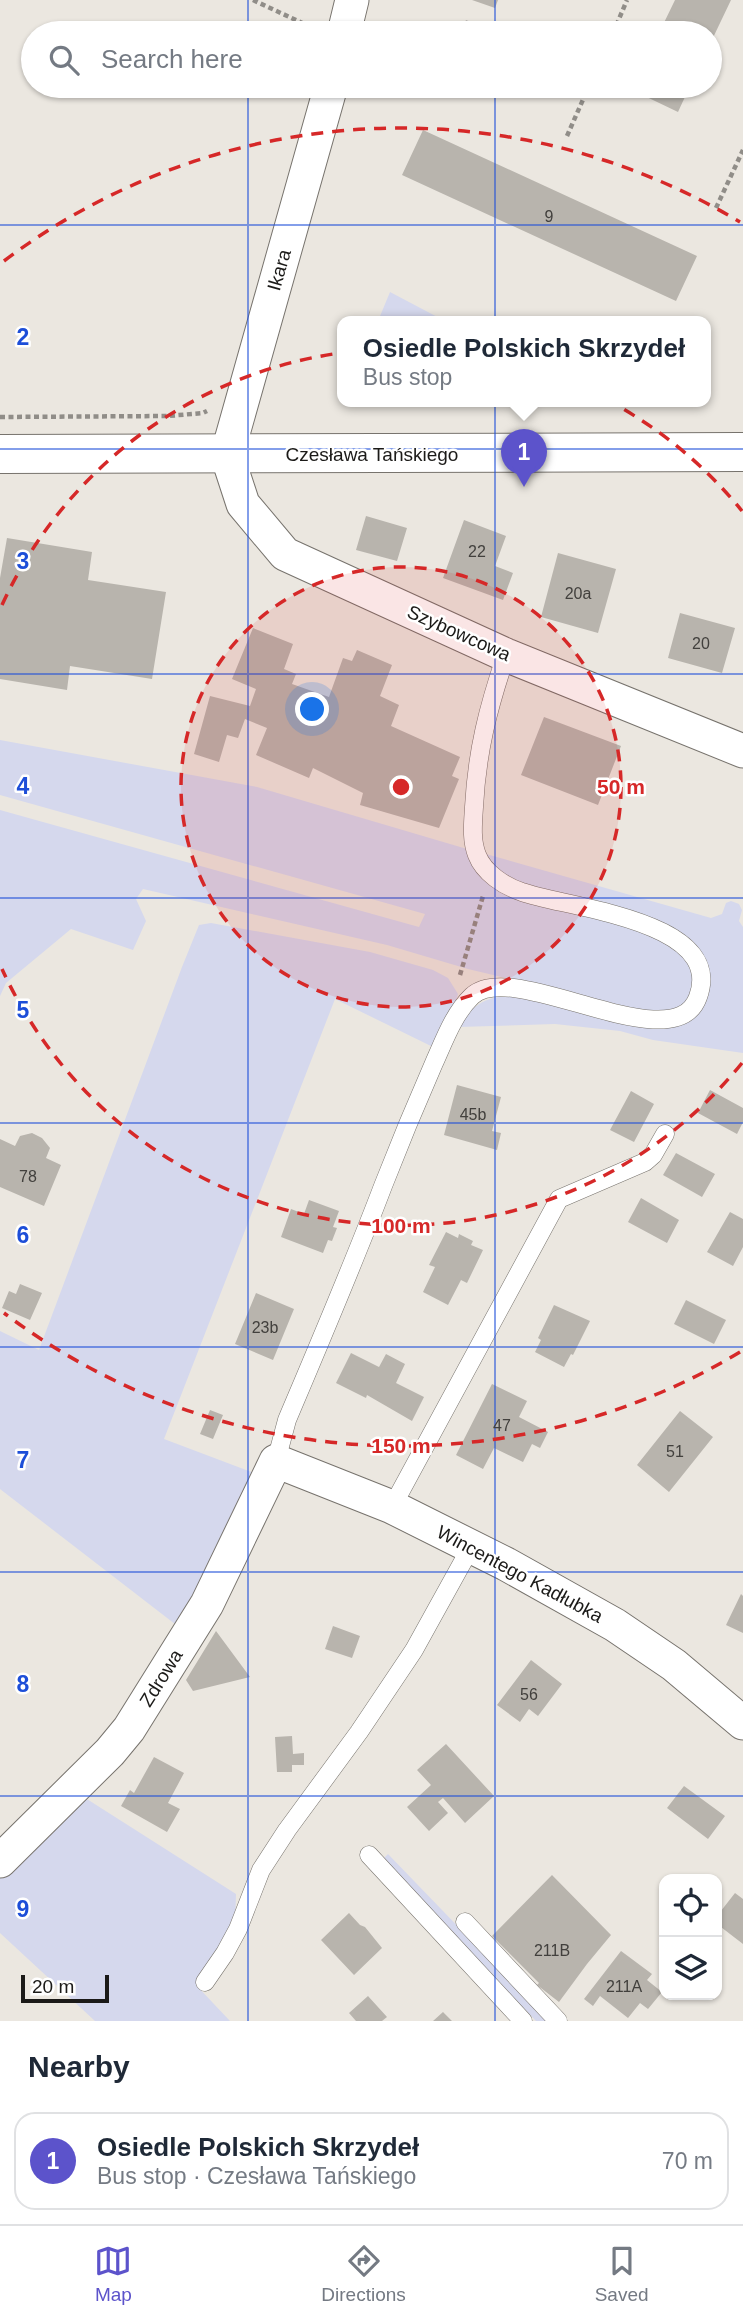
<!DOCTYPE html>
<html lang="en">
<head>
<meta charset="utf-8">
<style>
	:root { --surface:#fff; --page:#f6f6f7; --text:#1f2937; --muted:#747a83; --line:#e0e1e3; --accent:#5c53cb }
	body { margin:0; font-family:Helvetica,sans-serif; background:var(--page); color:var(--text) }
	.controls { position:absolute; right:21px; bottom:21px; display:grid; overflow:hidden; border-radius:14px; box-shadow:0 2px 5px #0004 }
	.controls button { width:63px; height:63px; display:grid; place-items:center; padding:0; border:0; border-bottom:2px solid var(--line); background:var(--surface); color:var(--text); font:35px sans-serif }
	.scale { position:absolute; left:21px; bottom:18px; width:88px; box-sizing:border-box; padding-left:7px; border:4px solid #1b1a18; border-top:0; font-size:19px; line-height:24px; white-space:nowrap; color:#1b1a18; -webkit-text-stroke:5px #fff; paint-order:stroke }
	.you { position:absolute; left:313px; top:710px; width:24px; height:24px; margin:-18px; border:5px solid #fff; border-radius:50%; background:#1a73e8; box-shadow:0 0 0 10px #1a73e833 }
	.badge { display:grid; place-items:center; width:46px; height:46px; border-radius:50%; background:var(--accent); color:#fff; font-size:23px; font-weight:700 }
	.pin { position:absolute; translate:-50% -58px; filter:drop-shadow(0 2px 4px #0008) }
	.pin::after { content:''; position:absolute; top:37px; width:24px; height:21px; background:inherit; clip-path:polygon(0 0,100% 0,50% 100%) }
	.popup { position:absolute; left:337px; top:316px; width:374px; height:91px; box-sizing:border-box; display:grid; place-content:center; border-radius:14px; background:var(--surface); filter:drop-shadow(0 2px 5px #0005); font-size:23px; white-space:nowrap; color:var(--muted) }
	.popup b { font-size:26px; color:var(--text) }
	.popup::after { content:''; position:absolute; left:50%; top:100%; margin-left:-14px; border:14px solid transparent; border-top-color:var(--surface) }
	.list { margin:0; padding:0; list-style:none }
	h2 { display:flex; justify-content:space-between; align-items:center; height:91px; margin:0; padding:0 28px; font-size:30px }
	h2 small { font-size:23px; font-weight:400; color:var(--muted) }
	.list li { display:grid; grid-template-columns:46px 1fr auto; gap:21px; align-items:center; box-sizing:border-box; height:98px; margin:0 14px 14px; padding:0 14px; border:2px solid var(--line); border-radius:21px }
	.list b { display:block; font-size:26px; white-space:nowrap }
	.list p { margin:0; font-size:23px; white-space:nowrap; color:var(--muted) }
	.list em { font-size:23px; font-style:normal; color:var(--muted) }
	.icon { flex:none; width:38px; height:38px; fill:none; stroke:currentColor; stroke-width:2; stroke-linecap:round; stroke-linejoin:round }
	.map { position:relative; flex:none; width:743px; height:2021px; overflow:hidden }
	.search { position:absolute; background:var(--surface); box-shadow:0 2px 5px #0004; left:21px; right:21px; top:21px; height:77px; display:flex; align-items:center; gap:18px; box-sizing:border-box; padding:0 24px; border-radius:38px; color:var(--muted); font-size:26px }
	.sheet { height:203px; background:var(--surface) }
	nav { display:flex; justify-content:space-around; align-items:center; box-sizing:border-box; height:98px; border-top:2px solid var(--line); background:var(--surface); font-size:19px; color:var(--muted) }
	nav a { display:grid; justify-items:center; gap:4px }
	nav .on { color:var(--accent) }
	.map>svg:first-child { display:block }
	.green { fill:#d5d8ed }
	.building { fill:#b8b4ad }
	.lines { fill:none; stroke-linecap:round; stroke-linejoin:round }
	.service-casing { stroke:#77736d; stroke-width:19 }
	.minor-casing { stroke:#77736d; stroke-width:35 }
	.tertiary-casing { stroke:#77736d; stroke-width:40 }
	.path { stroke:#908d88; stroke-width:4.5; stroke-dasharray:5 3.5; stroke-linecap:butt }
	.service { stroke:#fff; stroke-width:18 }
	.minor { stroke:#fff; stroke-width:33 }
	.tertiary { stroke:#fff; stroke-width:38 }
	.grid { fill:none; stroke:#1d4ed8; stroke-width:2; stroke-opacity:0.55 }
	.ring { fill:none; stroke:#d62828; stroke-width:3.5; stroke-dasharray:12 9 }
	.labels { text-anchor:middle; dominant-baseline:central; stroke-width:5; stroke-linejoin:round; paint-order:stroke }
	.number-label { font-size:16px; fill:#42403d }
	.street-label { font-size:19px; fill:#1b1a18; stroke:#fff }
	.grid-label { font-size:23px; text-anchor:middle; font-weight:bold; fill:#1d4ed8; stroke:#fff; stroke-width:5; stroke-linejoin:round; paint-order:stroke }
	.centre { fill:#d62828; stroke:#fff; stroke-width:3.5 }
	.ring-label { font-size:21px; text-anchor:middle; font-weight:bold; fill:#d62828; stroke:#fff; stroke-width:5; stroke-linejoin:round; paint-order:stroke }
</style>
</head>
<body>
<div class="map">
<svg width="743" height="2021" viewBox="0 0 743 2021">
	<rect width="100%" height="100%" fill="#ebe7e0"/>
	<path class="green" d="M390,292l55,29h-67z
		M0,740l257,47 210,62 11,24 14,12 156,46 37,24 8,18v15l-9,17 -13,6 -17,2 -186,-44 -81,-24 -244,-56 -7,10 10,22 -13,29 -62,-21 -65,54 -6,13v-186l419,117 6,-13 -425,-119z
		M486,854l225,64 11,-4 4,-11 5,-2 8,3 3,6 -3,11 4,6v126l-90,-13 -33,-9 -65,-7 -97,3c8,-13 17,-23 32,-28 30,-10 99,13 131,22 23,5 47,12 68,-2 7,-5 14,-11 16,-20 3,-11 -8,-40 -11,-53l-173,-59 -27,-18z
		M211,923l159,29 63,18 15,8 10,16 -4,13 -21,40 -98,-48 -171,440 95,36 -75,156 -184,-142v-158l39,19 143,-383 17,-42z
		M79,1794l157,100 -1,31 -20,35 -19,25 34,36h-135l-95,-88v-63z
		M388,1854l161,167h-13l-154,-161z"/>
	<path class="building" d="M472,0h26l-3,8z
		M675,0h56l-21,44v-11h-51z
		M466,20l31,13h-37z
		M634,86h56l-12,26 -46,-22z
		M423,130l274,126 -21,45 -274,-126z
		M366,516l41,12 -10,33 -41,-11z
		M464,520l42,16 -11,30 18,7 -10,27 -60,-22z
		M7,538l85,14 -4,28 78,12 -14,87 -82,-13 -3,24 -67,-11v-101z
		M558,553l58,16 -18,64 -57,-16z
		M680,613l55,15 -13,45 -54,-15z
		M253,628l40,16 -9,25 12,5 -4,10 37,13 14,-39 9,3 5,-11 35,15 -12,31 19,9 -8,21 69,31 -8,19 7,3 -20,49 -79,-23 3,-12 -50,-25 -4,10 -53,-23 11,-27 -22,-9 -7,19 -11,-3 -8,27 -25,-8 16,-58 40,10 6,-17 -24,-10z
		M544,717l77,29 -23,59 -77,-30z
		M457,1085l44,12 -9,34 9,2 -4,17 -53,-15z
		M710,1090l33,18v14l-6,12 -39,-21z
		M631,1091l23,13 -20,38 -24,-12z
		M32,1133l10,5 8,10 -4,10 15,7 -17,41 -44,-19v-48l15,7 5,-10z
		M676,1153l39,21 -13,23 -39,-22z
		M641,1198l38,22 -12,23 -39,-21z
		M309,1200l30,11 -6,16 4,1 -5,13 -4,-1 -5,13 -42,-16 10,-28 13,5z
		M730,1212l13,7v28l-10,19 -26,-14z
		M446,1232l12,6 1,-4 14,7 -2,4 12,5 -16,33 -6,-3 -13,25 -25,-13 12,-25 -6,-2z
		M20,1284l22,9 -12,27 -28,-12 7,-17 7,3z
		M256,1293l38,16 -21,51 -38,-16z
		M686,1300l40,20 -12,24 -40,-20z
		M554,1305l36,16 -17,34 -2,-1 -7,13 -29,-15 6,-12 -3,-2z
		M351,1353l28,14 7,-13 19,10 -9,19 28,14 -12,24 -45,-26 -1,3 -30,-15z
		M492,1384l35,17 -8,16 29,15 -8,16 -8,-4 -9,18 -29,-14 -11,21 -27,-14z
		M210,1410l13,5 -10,24 -13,-5z
		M680,1411l33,26 -44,55 -32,-27z
		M741,1594l2,2v37l-17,-8z
		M333,1626l27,10 -8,22 -27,-9z
		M216,1631l34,46 -57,14 -7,-11z
		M531,1660l31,24 -24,32 -9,-7 -9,13 -23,-17z
		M292,1736l1,18 11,-1v12h-12v7h-15l-2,-35z
		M446,1744l48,52 -29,27 -22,-25 -5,4 10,11 -19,18 -22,-24 24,-22 -14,-15z
		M154,1757l30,16 -16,30 12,6 -13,23 -46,-26 9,-16 4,3z
		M684,1786l41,30 -17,23 -41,-31z
		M552,1875l59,60 -24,29 -28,38 -22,-17 2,-2 -47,-47z
		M735,1893l8,6v45l-26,-20v-8z
		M349,1913l11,12 5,2 17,21 -28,27 -33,-35z
		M621,1951l31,23 -5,6 15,12 -14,17 -8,-6 -12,15 -28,-22 -7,10 -9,-7z
		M368,1996l19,21 -5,4h-26l-7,-8z
		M443,2012l9,9h-19z"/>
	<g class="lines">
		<g class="service-casing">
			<path id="service" d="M276,1461l11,-41c33,-78 66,-155 96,-234 16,-41 33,-82 51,-123 10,-22 20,-50 38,-67 41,-39 202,68 226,1 28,-77 -132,-89 -176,-105 -18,-6 -38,-19 -45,-37 -6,-15 -4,-32 -3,-48 3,-56 14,-99 32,-152
				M392,1507l167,-308 86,-37 8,-7 12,-21
				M369,1855l154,166
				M465,1922l93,99
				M205,1982l20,-29 13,-24 23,-59 26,-40 72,-98 55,-82 57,-103"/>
		</g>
		<g class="minor-casing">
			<path id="minor" d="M344,33l8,-33
				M331,86l-104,369 16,49 42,50 221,101 237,96
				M0,1861l110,-109 19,-23 78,-125 69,-143 116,46 114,57 109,61 59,40 69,58"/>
		</g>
		<g class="tertiary-casing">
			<path id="tertiary" d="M0,454l743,-2"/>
		</g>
		<path class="path" d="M253,0l62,29
			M613,33l14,-33
			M567,136l22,-50
			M716,208l27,-58
			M0,417l168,-1 35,-3 4,-2
			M460,975l23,-79"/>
		<use href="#service" class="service"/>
		<use href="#minor" class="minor"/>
		<use href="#tertiary" class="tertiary"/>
	</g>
	<path class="grid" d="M248,0v33M495,0v33M248,86v1935M495,86v1935M0,225h743M0,449h743M0,674h743M0,898h743M0,1123h743M0,1347h743M0,1572h743M0,1796h743"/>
	<circle cx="401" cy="787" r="220" fill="#d62828" fill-opacity=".12"/>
	<g class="ring">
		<circle cx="401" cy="787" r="220"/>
		<path d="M742 1063A439 439 0 0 1 2 969M2 605A439 439 0 0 1 742 511"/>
		<path d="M740 1352A659 659 0 0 1 4 1313M4 261A659 659 0 0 1 740 222"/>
	</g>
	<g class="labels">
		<g class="number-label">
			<text x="549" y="216">9</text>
			<text x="477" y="551">22</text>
			<text x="578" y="593">20a</text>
			<text x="701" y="643">20</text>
			<text x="473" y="1114">45b</text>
			<text x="28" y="1176">78</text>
			<text x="265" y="1327">23b</text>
			<text x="502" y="1425">47</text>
			<text x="675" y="1451">51</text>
			<text x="529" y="1694">56</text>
			<text x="552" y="1950">211B</text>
			<text x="624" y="1986">211A</text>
		</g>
		<g class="street-label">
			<text transform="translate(279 270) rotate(-74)">Ikara</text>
			<text x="372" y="454">Czesława Tańskiego</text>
			<text transform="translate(459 633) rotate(24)">Szybowcowa</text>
			<text transform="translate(520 1574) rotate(28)">Wincentego Kadłubka</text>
			<text transform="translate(161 1678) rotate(-58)">Zdrowa</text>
		</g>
	</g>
	<g class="grid-label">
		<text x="23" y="345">2</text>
		<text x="23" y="569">3</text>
		<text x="23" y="794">4</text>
		<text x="23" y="1018">5</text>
		<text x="23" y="1243">6</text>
		<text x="23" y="1468">7</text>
		<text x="23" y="1692">8</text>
		<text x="23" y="1917">9</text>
	</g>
	<circle cx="401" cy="787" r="10" class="centre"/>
	<g class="ring-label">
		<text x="621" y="794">50 m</text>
		<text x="401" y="1233">100 m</text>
		<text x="401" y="1453">150 m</text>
	</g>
</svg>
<div class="controls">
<button><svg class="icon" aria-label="locate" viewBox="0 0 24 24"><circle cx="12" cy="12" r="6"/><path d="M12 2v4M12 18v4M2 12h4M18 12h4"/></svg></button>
<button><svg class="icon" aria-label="layers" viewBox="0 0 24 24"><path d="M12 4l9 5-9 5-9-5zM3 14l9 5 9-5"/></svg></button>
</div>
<div class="scale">20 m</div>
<div class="you"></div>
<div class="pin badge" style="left:524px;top:487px">1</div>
<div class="popup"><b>Osiedle Polskich Skrzydeł</b>Bus stop</div>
<div class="search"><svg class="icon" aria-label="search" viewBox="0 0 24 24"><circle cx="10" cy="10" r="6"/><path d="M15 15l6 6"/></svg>Search here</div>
</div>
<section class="sheet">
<h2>Nearby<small></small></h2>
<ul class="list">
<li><span class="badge">1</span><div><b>Osiedle Polskich Skrzydeł</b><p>Bus stop · Czesława Tańskiego</p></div><em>70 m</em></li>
</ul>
</section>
<nav>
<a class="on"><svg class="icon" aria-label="map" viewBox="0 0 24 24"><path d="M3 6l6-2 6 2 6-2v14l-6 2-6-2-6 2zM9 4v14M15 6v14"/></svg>Map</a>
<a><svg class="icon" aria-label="directions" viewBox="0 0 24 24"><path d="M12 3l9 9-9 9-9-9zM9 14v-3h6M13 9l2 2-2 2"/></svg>Directions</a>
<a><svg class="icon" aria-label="saved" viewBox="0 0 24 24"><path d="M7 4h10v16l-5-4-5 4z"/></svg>Saved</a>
</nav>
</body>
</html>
